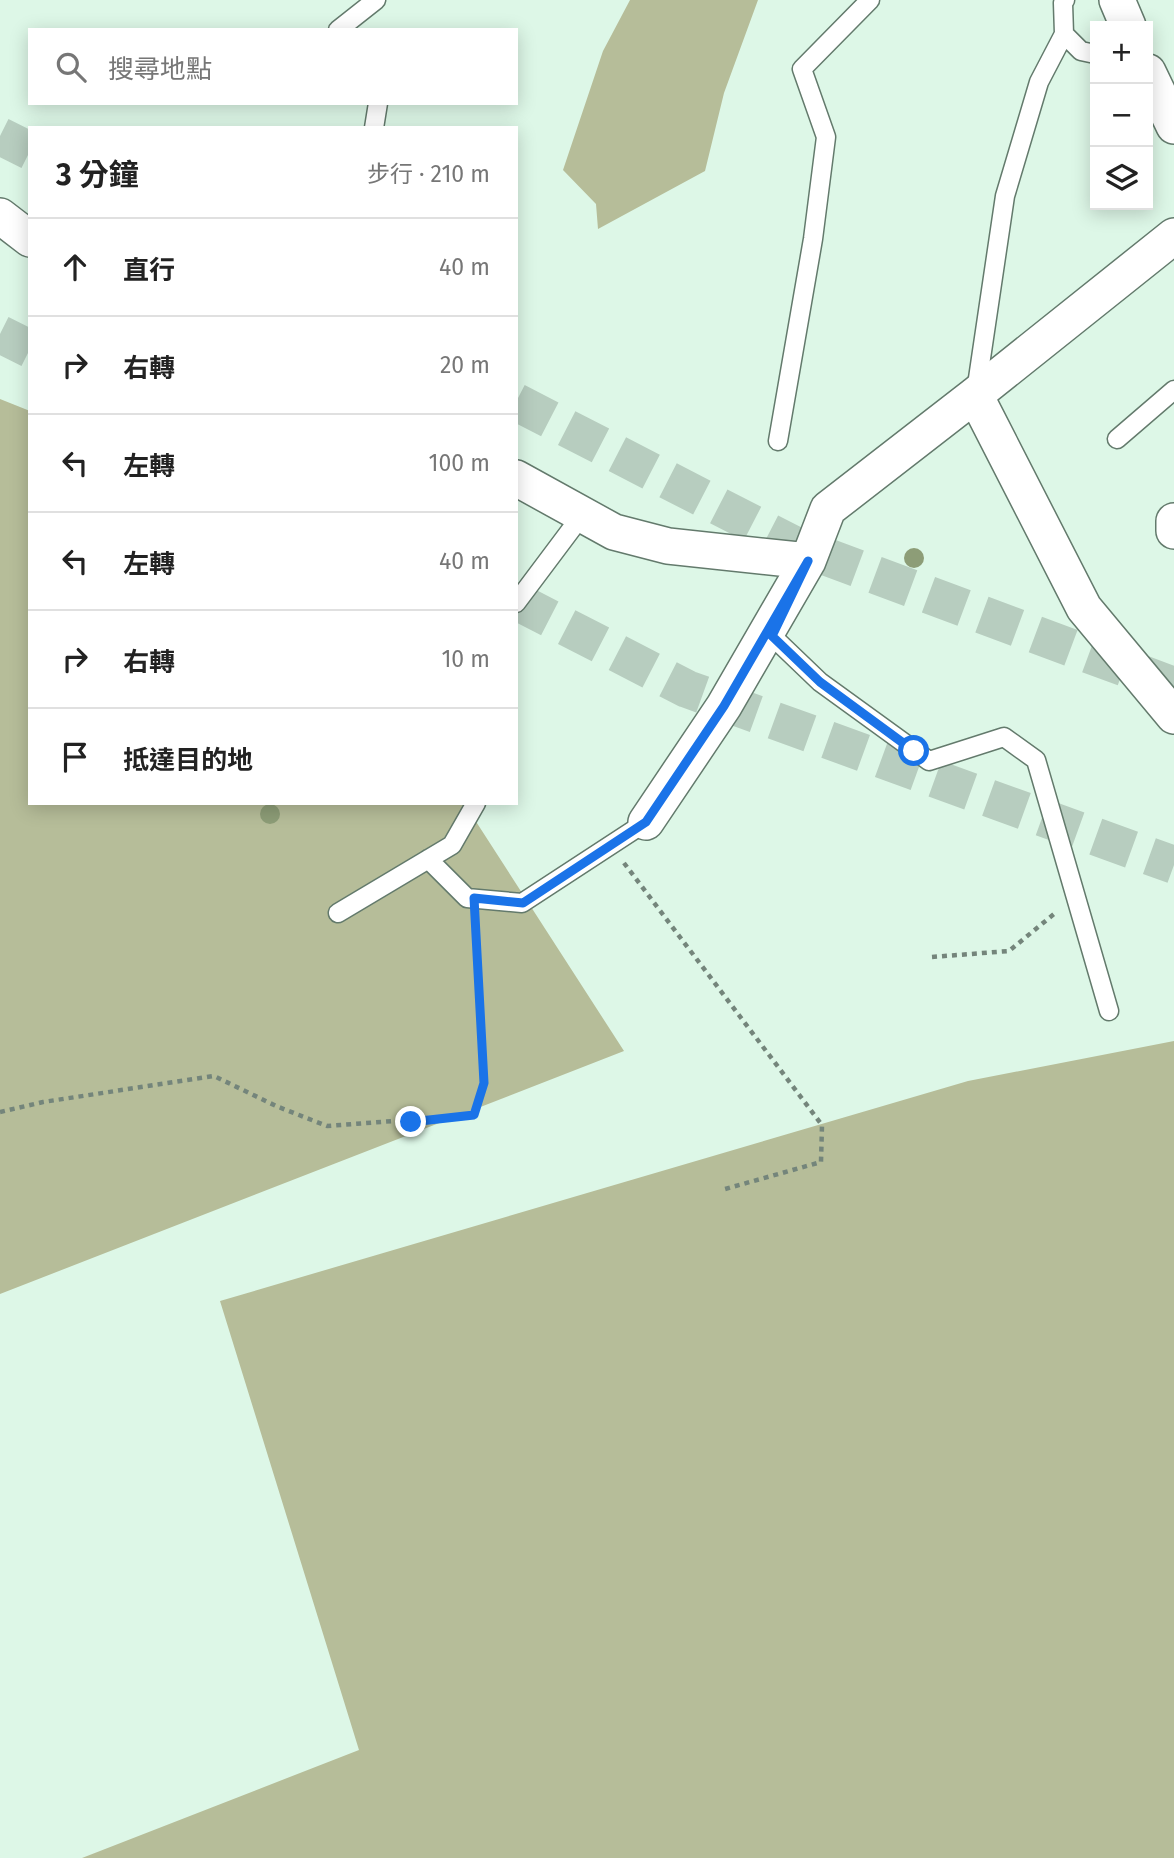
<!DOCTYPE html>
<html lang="zh-TW">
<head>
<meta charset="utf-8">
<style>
	:root { --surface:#fff; --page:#f2f2f2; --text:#222; --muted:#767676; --line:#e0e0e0 }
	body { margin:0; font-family:"Fira Sans","Noto Sans TC",sans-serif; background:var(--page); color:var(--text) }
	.controls { position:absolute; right:21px; top:21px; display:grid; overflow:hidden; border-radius:0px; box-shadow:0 4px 18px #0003 }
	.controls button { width:63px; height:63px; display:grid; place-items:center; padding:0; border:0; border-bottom:2px solid var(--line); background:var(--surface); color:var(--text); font:35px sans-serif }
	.stop { position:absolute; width:21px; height:21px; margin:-16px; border:5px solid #1a73e8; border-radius:50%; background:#fff }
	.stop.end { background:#1a73e8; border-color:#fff; box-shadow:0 2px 7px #0008 }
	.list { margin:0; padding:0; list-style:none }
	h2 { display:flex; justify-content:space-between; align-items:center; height:91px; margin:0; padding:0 28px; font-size:30px }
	h2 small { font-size:23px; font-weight:400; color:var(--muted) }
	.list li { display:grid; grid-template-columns:46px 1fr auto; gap:21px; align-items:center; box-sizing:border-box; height:98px; padding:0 28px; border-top:2px solid var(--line) }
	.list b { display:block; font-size:26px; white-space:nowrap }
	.list em { font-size:23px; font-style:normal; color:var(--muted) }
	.icon { flex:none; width:38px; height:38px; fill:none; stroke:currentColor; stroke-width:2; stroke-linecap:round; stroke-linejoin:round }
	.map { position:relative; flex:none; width:1174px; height:1858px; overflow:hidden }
	.search { position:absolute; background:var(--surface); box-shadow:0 4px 18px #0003; left:28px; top:28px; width:490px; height:77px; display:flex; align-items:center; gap:18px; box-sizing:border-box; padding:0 24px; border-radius:0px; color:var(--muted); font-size:26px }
	.panel { position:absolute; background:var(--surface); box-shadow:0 4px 18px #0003; left:28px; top:126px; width:490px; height:679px; border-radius:0px }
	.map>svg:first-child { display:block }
	.forest { fill:#b6bd99 }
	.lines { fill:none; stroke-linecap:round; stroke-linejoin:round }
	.highway-tunnel { stroke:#b7cdbf; stroke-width:38; stroke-dasharray:38 19; stroke-linecap:butt }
	.lane-casing { stroke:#637a6c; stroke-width:21 }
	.street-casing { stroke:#637a6c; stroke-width:38 }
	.path { stroke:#74857b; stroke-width:4.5; stroke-dasharray:5 5; stroke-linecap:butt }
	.lane { stroke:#fff; stroke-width:18 }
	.street { stroke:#fff; stroke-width:35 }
	.tree { fill:#8d9d77 }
	.route { stroke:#1a73e8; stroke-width:9 }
</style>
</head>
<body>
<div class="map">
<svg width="1174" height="1858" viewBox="0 0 1174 1858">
	<rect width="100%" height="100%" fill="#ddf7e7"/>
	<path class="forest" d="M630,0h128l-34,93 -19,78 -107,58 -2,-25 -33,-34 40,-119z
		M0,399l30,12v392h434l160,248 -624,243z
		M1174,1041v817h-1092l277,-108 -139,-449 748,-220z"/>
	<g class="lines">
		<path class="highway-tunnel" d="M0,136l30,15
			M0,334l30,15
			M516,402l276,142 382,142
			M516,601l171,88 487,176"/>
		<g class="lane-casing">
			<path id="lane" d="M338,30l38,-30
				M1064,34l17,17 14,3
				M374,128l4,-25
				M976,392l29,-196 34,-114 25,-48 -1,-31 2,-3
				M1117,439l57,-49
				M778,441l35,-202 13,-102 -24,-68 68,-69
				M516,603l66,-88
				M778,624l-6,12 48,46 109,79 75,-24 32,23 73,251
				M428,859l39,39 55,5 124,-81
				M338,913l114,-68 24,-42"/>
		</g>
		<g class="street-casing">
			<path id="street" d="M1117,0l11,26
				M1148,72l26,54
				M0,216l30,23
				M975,395l109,213 90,108
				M516,478l98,54 54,14 140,15
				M1174,521v10
				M646,822l78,-116 84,-145 20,-52 147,-114 199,-159"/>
		</g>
		<path class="path" d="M624,863l198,262 -1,37 -96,27
			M932,957l77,-6 45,-37
			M0,1112l43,-10 171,-26 62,30 51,20 147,-11 10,-32 -9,-159"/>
		<use href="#lane" class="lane"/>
		<use href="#street" class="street"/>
	</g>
	<g class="tree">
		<circle cx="914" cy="558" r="10"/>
		<circle cx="270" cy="814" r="10"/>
	</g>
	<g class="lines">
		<path class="route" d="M411,1122l63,-7 10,-32 -10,-185 49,5 123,-81 78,-116 84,-145 -36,75 48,46 94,69"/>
	</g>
</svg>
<div class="controls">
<button>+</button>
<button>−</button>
<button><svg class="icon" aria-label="layers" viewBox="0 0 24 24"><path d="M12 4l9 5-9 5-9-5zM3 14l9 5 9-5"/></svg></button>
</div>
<div class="stop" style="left:914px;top:751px"></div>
<div class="stop end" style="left:411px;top:1122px"></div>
<div class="search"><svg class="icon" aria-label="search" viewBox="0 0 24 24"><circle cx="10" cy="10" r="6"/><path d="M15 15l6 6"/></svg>搜尋地點</div>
<section class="panel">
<h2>3 分鐘<small>步行 · 210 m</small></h2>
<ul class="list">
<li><svg class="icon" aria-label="ahead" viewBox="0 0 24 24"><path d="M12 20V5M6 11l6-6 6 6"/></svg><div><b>直行</b></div><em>40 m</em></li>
<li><svg class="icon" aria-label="right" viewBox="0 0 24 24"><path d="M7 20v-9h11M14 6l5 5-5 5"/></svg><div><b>右轉</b></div><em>20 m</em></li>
<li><svg class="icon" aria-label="left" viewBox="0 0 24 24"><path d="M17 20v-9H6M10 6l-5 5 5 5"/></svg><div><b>左轉</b></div><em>100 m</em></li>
<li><svg class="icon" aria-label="left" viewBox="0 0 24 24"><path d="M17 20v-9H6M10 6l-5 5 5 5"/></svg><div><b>左轉</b></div><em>40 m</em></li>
<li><svg class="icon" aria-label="right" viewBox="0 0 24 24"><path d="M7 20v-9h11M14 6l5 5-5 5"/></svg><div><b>右轉</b></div><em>10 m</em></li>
<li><svg class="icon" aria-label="arrive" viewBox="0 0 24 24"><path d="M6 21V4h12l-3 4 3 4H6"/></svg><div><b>抵達目的地</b></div></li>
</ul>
</section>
</div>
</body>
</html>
